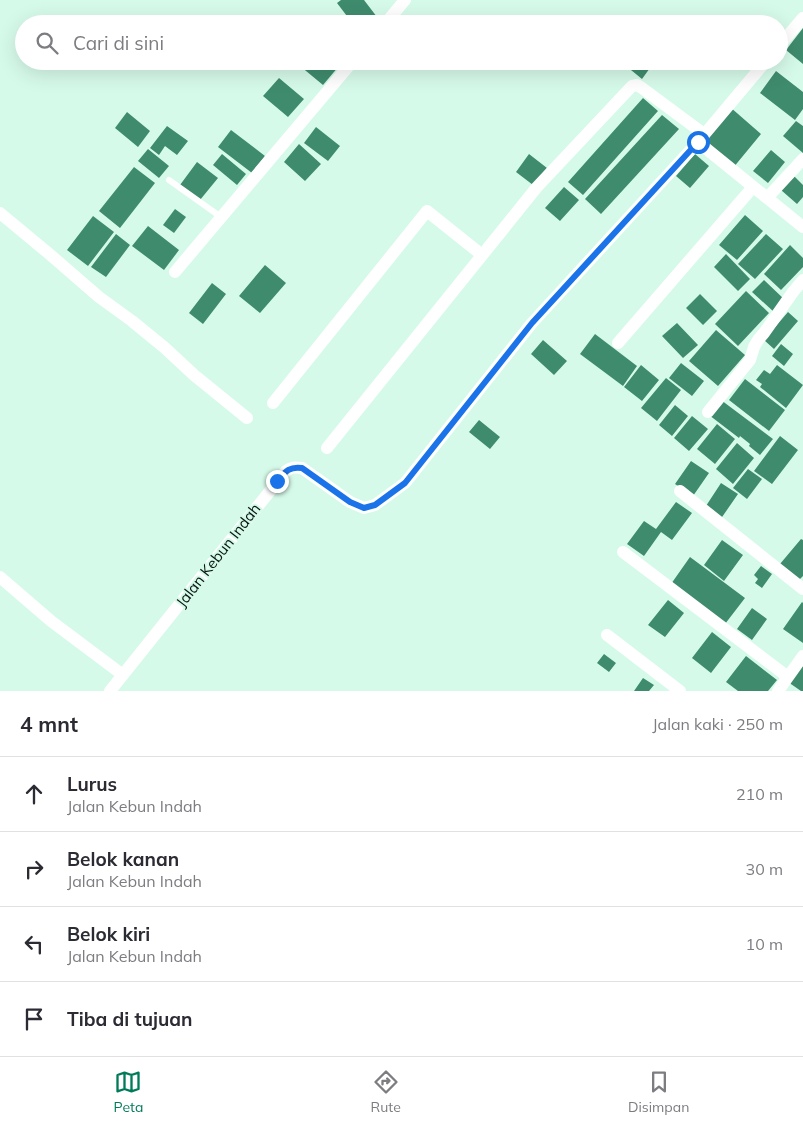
<!DOCTYPE html>
<html lang="id">
<head>
<meta charset="utf-8">
<style>
	:root { --surface:#fff; --page:#f7f7f7; --text:#2b2b33; --muted:#7c7c81; --line:#e1e1e2; --accent:#007b59 }
	body { margin:0; font-family:Mulish,sans-serif; background:var(--page); color:var(--text) }
	.stop { position:absolute; width:15px; height:15px; margin:-11px; border:4px solid #1a73e8; border-radius:50%; background:#fff }
	.stop.end { background:#1a73e8; border-color:#fff; box-shadow:0 1px 5px #0008 }
	.list { margin:0; padding:0; list-style:none }
	h2 { display:flex; justify-content:space-between; align-items:center; height:65px; margin:0; padding:0 20px; font-size:21px }
	h2 small { font-size:16px; font-weight:400; color:var(--muted) }
	.list li { display:grid; grid-template-columns:32px 1fr auto; gap:15px; align-items:center; box-sizing:border-box; height:75px; padding:0 20px; border-top:1px solid var(--line) }
	.list b { display:block; font-size:19px; white-space:nowrap }
	.list p { margin:0; font-size:16px; white-space:nowrap; color:var(--muted) }
	.list em { font-size:16px; font-style:normal; color:var(--muted) }
	.icon { flex:none; width:28px; height:28px; fill:none; stroke:currentColor; stroke-width:2; stroke-linecap:round; stroke-linejoin:round }
	.map { position:relative; flex:none; width:803px; height:691px; overflow:hidden }
	.search { position:absolute; background:var(--surface); box-shadow:0 5px 20px #0002; left:15px; right:15px; top:15px; height:55px; display:flex; align-items:center; gap:12px; box-sizing:border-box; padding:0 18px; border-radius:28px; color:var(--muted); font-size:19px }
	.sheet { height:365px; background:var(--surface) }
	nav { display:flex; justify-content:space-around; align-items:center; box-sizing:border-box; height:70px; border-top:1px solid var(--line); background:var(--surface); font-size:14px; color:var(--muted) }
	nav a { display:grid; justify-items:center; gap:2px }
	nav .on { color:var(--accent) }
	.map>svg:first-child { display:block }
	.building { fill:#3f8b6e }
	.lines { fill:none; stroke-linecap:round; stroke-linejoin:round }
	.service { stroke:#fff; stroke-width:6 }
	.minor { stroke:#fff; stroke-width:12 }
	.route { stroke:#1a73e8; stroke-width:6 }
	.labels { text-anchor:middle; dominant-baseline:central; stroke-width:4; stroke-linejoin:round; paint-order:stroke }
	.street-label { font-size:15px; fill:#081510; stroke:#d6faea }
</style>
</head>
<body>
<div class="map">
<svg width="803" height="691" viewBox="0 0 803 691">
	<rect width="100%" height="100%" fill="#d6faea"/>
	<path class="building" d="M341,0h23l13,17 -9,7h-15l-16,-21z
		M803,28v36l-17,-14z
		M294,61h39l6,5 -16,19z
		M620,61h35l-13,18z
		M776,71l27,21v17l-8,11 -35,-27z
		M279,78l25,21 -16,18 -25,-21z
		M643,98l15,13 -75,84 -15,-13z
		M730,107l31,27 -28,34 -32,-27z
		M127,112l23,19 -12,16 -23,-19z
		M662,115l17,14 -78,85 -16,-15z
		M796,121l7,5v27l-20,-17z
		M167,126l21,15 -11,14 -12,-9 -6,9 -9,-7z
		M316,127l24,19 -12,15 -24,-18z
		M231,130l34,26 -13,17 -34,-26z
		M299,144l22,20 -16,17 -21,-19z
		M148,149l21,17 -10,12 -21,-17z
		M771,150l14,12 -17,21 -15,-12z
		M222,154l24,20 -9,11 -24,-20z
		M529,154l18,14 -14,17 -17,-13z
		M695,154l14,12 -19,22 -14,-12z
		M197,162l21,16 -18,22 -20,-15z
		M134,167l21,16 -35,45 -21,-17z
		M794,176l9,9v12l-6,7 -16,-14z
		M564,187l15,13 -19,21 -15,-13z
		M175,209l11,8 -12,16 -11,-8z
		M745,215l18,16 -26,29 -18,-15z
		M93,216l21,16 -26,34 -21,-16z
		M148,226l31,24 -15,20 -32,-24z
		M116,234l14,11 -24,32 -15,-10z
		M766,234l17,15 -28,30 -17,-15z
		M790,245l13,13v9l-22,23 -17,-16z
		M726,254l24,25 -12,12 -24,-24z
		M265,265l21,18 -26,30 -21,-17z
		M764,280l21,20 -11,12 -22,-20z
		M212,283l14,11 -23,30 -14,-11z
		M746,291l23,22 -31,33 -23,-22z
		M700,294l17,17 -14,14 -17,-17z
		M788,312l10,9 -24,28 -10,-9z
		M677,323l21,22 -15,13 -21,-22z
		M716,330l29,25 -27,31 -29,-25z
		M595,334l42,32 -14,20 -43,-32z
		M543,340l24,21 -13,14 -23,-21z
		M781,344l12,10 -9,12 -12,-10z
		M681,363l23,18 -12,15 -23,-18z
		M641,365l18,15 -17,21 -18,-14z
		M777,365l26,20 -17,23 -26,-21 2,-3 -6,-4 8,-10 6,4z
		M666,378l15,12 -24,31 -16,-13z
		M745,379l40,31 -16,21 -40,-31z
		M721,400l52,39 -13,16 -11,-9 1,-2 -10,-8 -1,2 -30,-23z
		M675,405l13,11 -16,20 -13,-11z
		M692,416l16,13 -19,22 -15,-13z
		M479,420l21,17 -10,12 -21,-17z
		M717,424l18,15 -20,25 -18,-15z
		M780,436l18,14 -26,34 -18,-13z
		M737,443l17,15 -21,26 -17,-15z
		M691,461l18,12 -16,23 -18,-12z
		M748,469l14,10 -15,20 -14,-11z
		M721,483l17,11 -18,26 -16,-11z
		M676,502l16,11 -20,27 -11,-8 -17,24 -17,-12 17,-23 12,8z
		M801,539l2,1v36l-4,4 -19,-16z
		M722,540l21,15 -19,26 -20,-16z
		M690,557l55,41 -20,26 -54,-40z
		M761,566l11,8 -10,14 -7,-5 3,-4 -4,-4z
		M668,600l16,13 -19,24 -17,-12z
		M802,602l1,1v40l-20,-14z
		M752,608l15,11 -15,21 -15,-11z
		M712,632l19,15 -20,26 -19,-15z
		M604,654l12,9 -7,9 -12,-9z
		M746,656l31,24 -9,11h-30l-12,-9z
		M803,662v29h-2l-13,-9z
		M643,678l11,7 -5,6h-15z"/>
	<g class="lines">
		<path class="service" d="M169,180l52,37"/>
		<path class="minor" d="M385,24l20,-24
			M779,46l24,-28
			M698,142l105,85
			M767,198l36,-39
			M0,213l47,39 52,45 33,24 33,27 29,27 53,43
			M175,272l178,-211
			M618,343l135,-156
			M273,403l154,-192 55,44
			M708,412l42,-52 4,-13 4,-7 6,-7 29,-41 10,-12
			M327,448l210,-261 95,-101 5,-1 5,3 62,46
			M680,491l123,98
			M623,552l165,125
			M0,577l51,44 72,54
			M607,635l73,56
			M110,691l176,-220c5,-4 9,-4 16,-3l48,34 14,6 11,-3 30,-22 127,-160 166,-181 68,-81
			M778,691l25,-35"/>
	</g>
	<g class="lines">
		<path class="route" d="M277,481c8,-9 12,-15 25,-13l48,34 14,6 11,-3 30,-22 127,-160 166,-181"/>
	</g>
	<g class="labels">
		<g class="street-label">
			<text transform="translate(218 555) rotate(-52)">Jalan Kebun Indah</text>
		</g>
	</g>
</svg>
<div class="stop" style="left:698px;top:142px"></div>
<div class="stop end" style="left:277px;top:481px"></div>
<div class="search"><svg class="icon" aria-label="search" viewBox="0 0 24 24"><circle cx="10" cy="10" r="6"/><path d="M15 15l6 6"/></svg>Cari di sini</div>
</div>
<section class="sheet">
<h2>4 mnt<small>Jalan kaki · 250 m</small></h2>
<ul class="list">
<li><svg class="icon" aria-label="ahead" viewBox="0 0 24 24"><path d="M12 20V5M6 11l6-6 6 6"/></svg><div><b>Lurus</b><p>Jalan Kebun Indah</p></div><em>210 m</em></li>
<li><svg class="icon" aria-label="right" viewBox="0 0 24 24"><path d="M7 20v-9h11M14 6l5 5-5 5"/></svg><div><b>Belok kanan</b><p>Jalan Kebun Indah</p></div><em>30 m</em></li>
<li><svg class="icon" aria-label="left" viewBox="0 0 24 24"><path d="M17 20v-9H6M10 6l-5 5 5 5"/></svg><div><b>Belok kiri</b><p>Jalan Kebun Indah</p></div><em>10 m</em></li>
<li><svg class="icon" aria-label="arrive" viewBox="0 0 24 24"><path d="M6 21V4h12l-3 4 3 4H6"/></svg><div><b>Tiba di tujuan</b></div></li>
</ul>
</section>
<nav>
<a class="on"><svg class="icon" aria-label="map" viewBox="0 0 24 24"><path d="M3 6l6-2 6 2 6-2v14l-6 2-6-2-6 2zM9 4v14M15 6v14"/></svg>Peta</a>
<a><svg class="icon" aria-label="directions" viewBox="0 0 24 24"><path d="M12 3l9 9-9 9-9-9zM9 14v-3h6M13 9l2 2-2 2"/></svg>Rute</a>
<a><svg class="icon" aria-label="saved" viewBox="0 0 24 24"><path d="M7 4h10v16l-5-4-5 4z"/></svg>Disimpan</a>
</nav>
</body>
</html>
